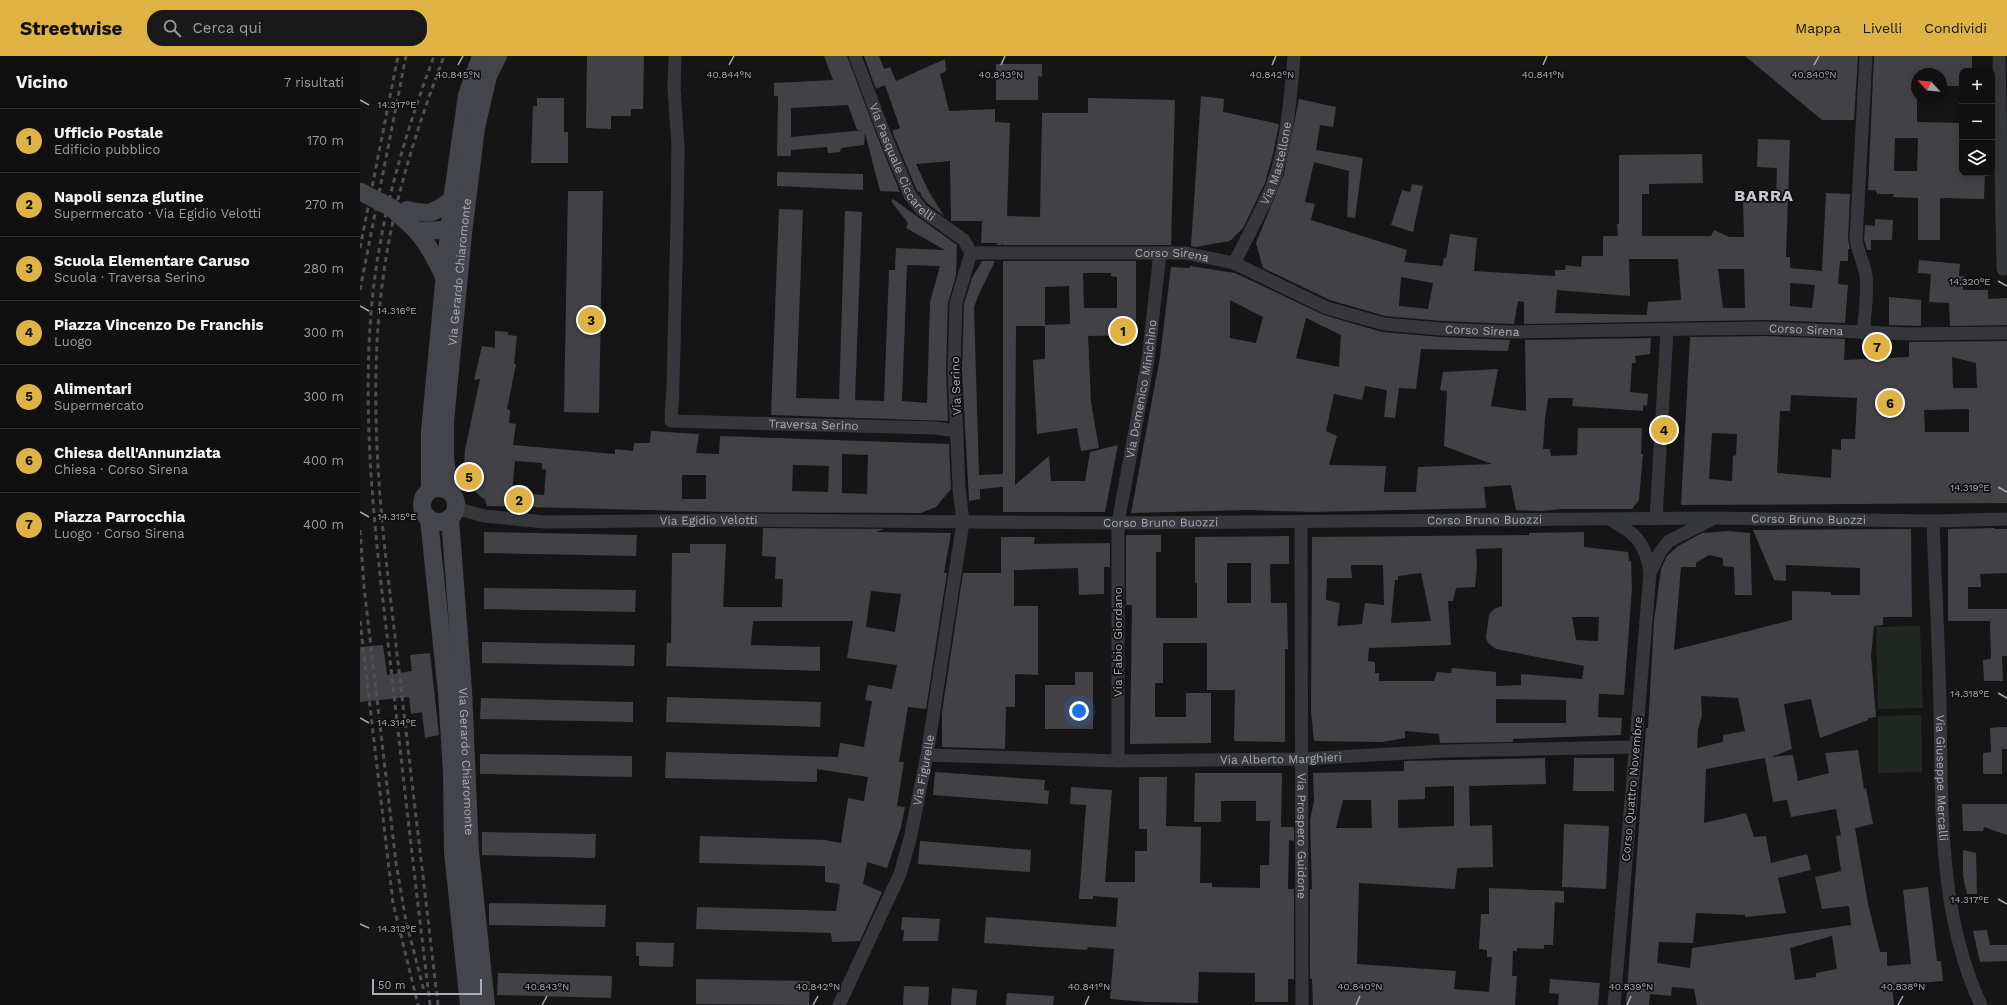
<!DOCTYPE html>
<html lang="it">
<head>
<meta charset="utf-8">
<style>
	:root { --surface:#101010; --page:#191919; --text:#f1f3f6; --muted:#9c9d9f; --line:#303030; --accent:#dfb244 }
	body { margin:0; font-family:"Work Sans",sans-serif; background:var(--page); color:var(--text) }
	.controls { position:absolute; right:12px; top:12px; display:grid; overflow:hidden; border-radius:8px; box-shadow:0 2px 10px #0003 }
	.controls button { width:36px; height:36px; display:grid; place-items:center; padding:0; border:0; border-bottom:1px solid var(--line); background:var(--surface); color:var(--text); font:20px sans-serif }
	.compass { position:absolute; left:1551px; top:12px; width:36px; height:36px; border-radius:50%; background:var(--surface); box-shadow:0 2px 10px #0003; rotate:296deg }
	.scale { position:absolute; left:12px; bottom:10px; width:110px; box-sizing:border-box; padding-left:4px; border:2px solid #a8abb5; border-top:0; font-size:11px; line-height:14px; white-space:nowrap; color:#a8abb5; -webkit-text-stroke:3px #101011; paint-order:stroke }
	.you { position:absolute; left:719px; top:655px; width:14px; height:14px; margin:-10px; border:3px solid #fff; border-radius:50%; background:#1a73e8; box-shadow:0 0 0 6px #1a73e833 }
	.badge { display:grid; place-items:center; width:26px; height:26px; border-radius:50%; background:var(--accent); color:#111; font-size:13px; font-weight:700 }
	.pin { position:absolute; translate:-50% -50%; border:2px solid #fff; box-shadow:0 1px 4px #0006 }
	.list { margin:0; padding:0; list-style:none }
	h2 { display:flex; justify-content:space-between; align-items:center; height:52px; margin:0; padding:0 16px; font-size:17px }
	h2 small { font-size:13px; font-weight:400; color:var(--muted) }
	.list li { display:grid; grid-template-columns:26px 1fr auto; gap:12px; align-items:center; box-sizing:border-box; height:64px; padding:0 16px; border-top:1px solid var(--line) }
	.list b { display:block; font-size:15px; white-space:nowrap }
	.list p { margin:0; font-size:13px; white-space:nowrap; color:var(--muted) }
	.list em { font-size:13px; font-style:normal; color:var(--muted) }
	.icon { flex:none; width:22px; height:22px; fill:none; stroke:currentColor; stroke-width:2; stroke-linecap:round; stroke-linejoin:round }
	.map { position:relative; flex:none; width:1647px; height:949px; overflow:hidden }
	header { display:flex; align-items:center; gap:24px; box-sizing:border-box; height:56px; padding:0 20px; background:var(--accent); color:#111 }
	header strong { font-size:19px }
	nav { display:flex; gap:22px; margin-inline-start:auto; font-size:14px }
	.search { width:280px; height:36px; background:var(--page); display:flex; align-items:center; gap:10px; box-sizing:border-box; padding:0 14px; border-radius:16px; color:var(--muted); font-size:15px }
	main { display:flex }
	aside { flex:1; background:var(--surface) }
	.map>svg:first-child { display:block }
	.green { fill:#212822 }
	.building { fill:#424246; fill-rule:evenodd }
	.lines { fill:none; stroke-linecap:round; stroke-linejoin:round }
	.street { stroke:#36373b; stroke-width:13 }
	.secondary { stroke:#44454a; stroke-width:18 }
	.rail { stroke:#4f5055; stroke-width:3; stroke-dasharray:5 4; stroke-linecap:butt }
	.secondary-bridge { stroke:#44454a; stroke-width:18 }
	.ticks { fill:none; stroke:#a8abb5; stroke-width:1.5 }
	.labels { text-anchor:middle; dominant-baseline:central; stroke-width:3.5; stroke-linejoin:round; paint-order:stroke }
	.street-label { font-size:12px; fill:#a8abb5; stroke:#101011 }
	.district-label { font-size:16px; font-weight:bold; letter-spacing:1px; fill:#c8cad1; stroke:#101011 }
	.ticks-label { font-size:10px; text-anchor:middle; fill:#a8abb5; stroke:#101011; stroke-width:3.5; stroke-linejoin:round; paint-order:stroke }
</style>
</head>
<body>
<header>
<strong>Streetwise</strong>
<div class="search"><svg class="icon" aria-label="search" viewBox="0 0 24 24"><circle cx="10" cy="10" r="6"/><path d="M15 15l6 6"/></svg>Cerca qui</div>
<nav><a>Mappa</a><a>Livelli</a><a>Condividi</a></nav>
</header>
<main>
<aside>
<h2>Vicino<small>7 risultati</small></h2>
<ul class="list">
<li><span class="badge">1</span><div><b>Ufficio Postale</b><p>Edificio pubblico</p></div><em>170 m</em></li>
<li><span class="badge">2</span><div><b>Napoli senza glutine</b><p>Supermercato · Via Egidio Velotti</p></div><em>270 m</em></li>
<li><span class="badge">3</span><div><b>Scuola Elementare Caruso</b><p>Scuola · Traversa Serino</p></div><em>280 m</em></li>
<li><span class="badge">4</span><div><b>Piazza Vincenzo De Franchis</b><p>Luogo</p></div><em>300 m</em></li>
<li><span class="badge">5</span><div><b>Alimentari</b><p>Supermercato</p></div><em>300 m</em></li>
<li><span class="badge">6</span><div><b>Chiesa dell'Annunziata</b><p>Chiesa · Corso Sirena</p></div><em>400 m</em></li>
<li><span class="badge">7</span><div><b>Piazza Parrocchia</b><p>Luogo · Corso Sirena</p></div><em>400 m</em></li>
</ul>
</aside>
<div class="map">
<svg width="1647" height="949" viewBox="0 0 1647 949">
	<rect width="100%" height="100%" fill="#151516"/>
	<path class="green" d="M1560,570l3,82 -45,1 -2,-82z
		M1561,659l1,57 -44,1v-57z"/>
	<path class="building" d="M227,0h57l-1,53h-12v7h-20v13l-25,-1z
		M464,0h23l30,80 23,56 -20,-1 -15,-58 -1,12 -23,3 -1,4 -12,1 -1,-6 -36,3v6h-14l1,-60h-4v-13l59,-3zM488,49l9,25h7l-73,7v-29z
		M504,0h15l5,13 6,-2 6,14 49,-22 1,12 -6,3 9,37 46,-2v13l15,1 -3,93 33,1 2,-104h46v-15l87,2 -4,145h-168v-2l-1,2h-6l2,-2h-17l1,-22h-31l-1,-60 -34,3 12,26 16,26 -16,-12 -7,-8v-3l-4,-2 -25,-60 8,-3 -15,-43 -9,4z
		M1385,0h113l-4,64h-32z
		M1514,0h98v15h-10v15h-21v-12h-24v48l45,1v50h23l-1,26 -44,-1v42h-22v-42l-25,-1 1,-3h-17l-1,-4h-8zM1535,82h23l-1,33h-23z
		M636,8h46v13l-4,-1v24h-42z
		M841,40l23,3 -1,13 56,12 -6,30 -8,29 -22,45 -13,13 -35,6 -4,-1z
		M177,42h27v34h4v31h-37l2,-57h4z
		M939,43l37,8 -3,20 -13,-2 -4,25 47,8 -8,60 -8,-1 2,-46 -35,-9 -9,40 10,2 -4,16 96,30 -3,12 38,4 2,-8h2l4,-24 27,4 -3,33 81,5v-6h10l1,-5 15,2 1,-11h21v-20h15l-1,-12h2v-69l83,-1 1,29 -54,1v10h-7v42h69l3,-6 15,7h15l-1,-39h33l1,-30 -20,-1 1,-28 32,1 -4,117h4v11l32,3 4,-78 24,1 -2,45 2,10h-2v12h-8l-2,23 10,1 -3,38 -82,-3 -239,4v-22l-6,-1 -4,23 -72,-3 -57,-5 -55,-16 -67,-32 -7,-25 28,-69zM1269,203h49l3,41 -33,2 -1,13 -92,-2 2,-23 73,6zM1358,213h26l1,39h-22zM1041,221l32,6 -5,26 -29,-3zM1430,227l25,2 -3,23 -22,-2z
		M417,116l86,2v16l-86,-4z
		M1052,128l11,2 -10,46 -22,-7 11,-35 8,2z
		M208,135h35l-4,222 -35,-1z
		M533,143l64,46 -1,30 -8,28 -2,66 2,52 -177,-6 8,-206 24,1 -7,188 43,1 6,-188 17,1 -7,188 29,1 5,-131h6l1,-22 49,2 -39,-22 2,-5 -17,-22zM547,209l33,1 -10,36 -3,101 -25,-2z
		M1515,163l18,1 -1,20h-21v10h-4l-3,-11 1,-14 10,1z
		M1559,204l41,4 -1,12h5l-1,14h25v9l19,-1v27l-57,1 -1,-23 -20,-1 2,-28 -13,-1z
		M622,205h13l-16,33 -5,13 5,168 24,-1v-213h133v74l-48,1 3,66 8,46 -18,3 -4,-23 -40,6 -4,-74 12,-1v-34l25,-1 -1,-38 -24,1v39h-29l-1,159 34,-29 2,25h34l5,-29 28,-7 -13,67h-102v-25l-23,2v10l-11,2 -7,-132 2,-65 8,-26zM723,217h28v3l6,1v31h-33z
		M830,210l45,7 89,42 58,17 58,5 70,3 -2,11 -87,-2 -5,40 -17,-1 -4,30 -11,-1 3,-27 -22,-4 -3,14 -28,-6 -8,37 11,5 -8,29 57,1 -2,26h32l2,-25 74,-3 -48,-18 3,-55 -7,-1 3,-18 55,-3 -7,37 35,5 -1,-71 126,-2 -1,16 -15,2 1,7h-4l-2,29 18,2 -1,12 -4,-1v6l-71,-5 1,-8h-25l-3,21 -2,30h7l1,7 26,-1 1,-27h64l-1,26h2l-4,46 -7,9h-71l-19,2 -26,-1 -5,-25 -27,2 2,21 -174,4 -65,-2 -116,3 29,-156 11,-90 19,1zM870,244l33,17 -7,26 -26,-5zM946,262l35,17 -2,32 -43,-9z
		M1529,241l32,3v26l-32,-1z
		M135,275l13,1v3l9,1 -3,28h2l-9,45 3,1 -1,13 7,1 -3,21 102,9v-5l18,2 1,-8h16l1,-12 48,3 -3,19 23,1 1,-18 229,8 2,45 -15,18 -15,6 -195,-1 -239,-6 -2,-6 -14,-12 -7,-18 1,-20 15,-71 -6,1 8,-34 13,2zM482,398l26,1 -1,39 -25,-1zM155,405l27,2v6l4,1 -2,25 -32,-3zM433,409l36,1 -1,26 -36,-1zM322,419h24v24h-24z
		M1403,280l82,3 -1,21 65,-3v-15l98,-1v162l-326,2 9,-168zM1592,301l24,6 1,25h-24zM1431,339l66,3 -2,41h-14v11l-9,-1 -1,29 -54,-5 3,-62h10zM1609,353v23h-44l-1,-22zM1352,377l25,1 -1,21 -3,1 -1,25 -23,-2z
		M403,472l121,1 -8,3 75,1 -7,40h3l-21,136 -18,-2 -9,55h5l-7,44 8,1 -4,20 -14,41 -20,-6 -4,22 19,8 -22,49 -28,1 -1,-9 -135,-4 1,-22 139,4 4,-27 -15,-2v-16l-126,-3 1,-27 125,4 16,3 7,-45 16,3 4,-24 -51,-8v13l-152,-4 1,-26 172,5 2,-14 24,4 8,-46 -7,-1 3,-15 24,4 5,-24 -50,-7 6,-37h-100l-2,24 69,2v24l-154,-5 1,-23h4l1,-90h18v-9h36l-3,63h59l1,-28h-8l1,-22 -14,-1zM511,535l30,3 -6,38 -29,-5z
		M1634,472v1h13v44l-27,1 1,13h-13v22h39v47h-5l1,25h-19l-1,-21 8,-1 -1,-38h-42v-92z
		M1551,473l1,88h-29v8l-9,1 -3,30 5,61 -8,1v2l-48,18 -9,-39 -27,5 8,45 -21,8 22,-2 5,26 31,-8 -4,-20 33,-3 6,39 2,-1 7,36 -18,4 13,76 12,48h7v14l24,-2 -8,-74 25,-3 9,74h4l2,20 -51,4 2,20h-197l-3,-16 -22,-2 -1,9 -21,-2 -1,11h-23l20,-277h2l6,-107 7,-52 6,-13 11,-10 24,-13 25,-2 23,2 2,62h-17l-1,-28 -11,-1v-8l-14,-3 -13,8v4h-15l-7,83 118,-30v-29l39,1v3h29v-27l-74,-3v16l-12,-1 -21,-50zM1341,640l37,2 7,33 -22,4v7l-26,6 1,-19 4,-14zM1405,702l8,44 14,-2 4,17 45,-8 5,26 -5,1 5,35 -26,6 7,32 27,-3 2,19 -159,23 -2,20 -33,-5 2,-21 34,1 3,-30 49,2v2l41,-4 -8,-35 33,-8 -4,-16 -36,9 -5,-27 -12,1 -8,-24 -42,10 2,-54zM1472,880l5,33 -21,4v4l-21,3 -5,-32z
		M124,476l153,3 -1,21 -152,-3z
		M1224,476v15l44,5 1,9h2l1,27 -8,107 -25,-1 -1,23 24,1 -1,17 -108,4v3l-73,1 -1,-9 -34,-3v7l-23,4 -68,-1 -3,-29 1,-175 217,-2v-2zM1142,492v58l-8,3 -5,6 -3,23 2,5 8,6 88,17 -2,13 -61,-5v11l-25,1v-14l-44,-4 -1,5 -14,-1 -3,9h-55v-8h-4v-11l-7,-1 1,-13 82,-3 -3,-44h5l3,-13 19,-1 2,-21 -1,-17zM991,509h32l1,40 -19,-2 -3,21 -25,2 3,-23 -14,-3 1,-22h25zM1061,517l10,48 -40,2 4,-43h3v-4zM1212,561h27l-1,24 -22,-1zM1136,643l70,1v23h-70z
		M766,479h35v17h-5v66h41v-35h-2v-46l94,-1v28h-19l1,39h16l1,46h-3v93l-51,-1 1,-51h-28v-47h-44v40h-8v34h31v-24h25v50l-81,1 2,-139h-6zM867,507h24v40h-24z
		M641,481h34l-1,7 76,-1v24h-6v27l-25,1 -1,-27 -64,2v36h24v69l-23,-1v33h-9l-1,42 -63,-2v-35l21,-139h38z
		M124,532l152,2 -1,22 -151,-3z
		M122,586l153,3 -1,21 -152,-3z
		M23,589l4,30 25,-4 -2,-16 20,-2 9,82 -14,3 -3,-26 -11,2 -2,-17 -49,5v-55z
		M715,616h18v57h-48v-44h30z
		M307,641l154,5 -1,25 -154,-5z
		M121,642l152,4v20l-153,-3z
		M1641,671h6v22h-5v25h-19v-21l8,-1 -1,-24z
		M120,698l152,2v21l-152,-3z
		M1185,702l1,26 -77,2 1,40 22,-1 1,42 -36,1 -2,21 -96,-6 -2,81 99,7 -2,18 35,3 3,-35h-5v-7l-8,-1 2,-35h8v-26l75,3v12l-9,-1 -2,43h-9v4l-27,-1v3h-4l-1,25h5l-2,29h-202l-1,-26h-2v-90h2l-2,-69 4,-19 -1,-28 91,-2v-10zM1094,730v40l-56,2v-28l27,-1v-12zM983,744h28l1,28h-36z
		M1214,702h40v33h-41z
		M575,716l110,8 -1,10 5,1 -1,13 -115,-9z
		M835,717h87l-1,54h13v14l-5,-1 -1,49h6v90h-6v23h-33v-29l-56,-1 -1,31 -52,-1 -36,-3 4,-50 -26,-2 -1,3 -103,-7 2,-26 130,10 2,-29 -25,-2v3h-14l7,-94 -16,-1 1,-17 41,3 -7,92h30v-31h12v-22h-8v-52h28l-1,49 35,1 -1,56h12v4l48,1v-23h9l1,-44h-14v-20h-35v21h-27z
		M1602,748h45v31l-23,-8 -1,4h-20z
		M1204,768l45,2 -3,63 -44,-2z
		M122,776l114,2 -1,24 -113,-3z
		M560,785l111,9 -1,22 -112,-8z
		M1603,794l13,3 1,41h-10l-4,-18z
		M129,847l117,2 -1,22 -116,-2z
		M542,861l38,2 -2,22h-35l1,-11h-3z
		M1627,874l3,15h17v16l-27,1 -7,-31z
		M276,886l38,1 -1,24 -34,-1v-10h-3z
		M138,917l114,3 -1,22 -114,-3z
		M336,923l114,2 -1,24 -113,-1z
		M1190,923l50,4 -2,22h-40l1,-11 -10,-1z
		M544,930l25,1 -1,18h-25z
		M592,932l25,2 -1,15h-25z
		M647,937l47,3 -1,9h-47z"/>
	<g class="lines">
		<g class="street">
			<path id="s1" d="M315,0l-1,32 4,59 -1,74 -4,166 -2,34 264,7 22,3"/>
			<path id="s2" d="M495,0l29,77 26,62 12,15 42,30 7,13"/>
			<path d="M1639,0l4,213"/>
			<path id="s3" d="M611,197h214l49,10 93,45 57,16 57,5 71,3 251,-4 146,6 98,-1"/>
			<path id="s4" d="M874,207c13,-25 27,-51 38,-77 14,-36 19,-91 22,-130"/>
			<path d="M1503,277c2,-19 5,-39 3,-57 -2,-14 -8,-22 -10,-37l10,-183"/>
			<path id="s5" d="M96,452l28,8 61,6 193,-2 380,3 597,-5 218,3 74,-2"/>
			<path d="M1249,463c26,14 37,23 41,54l-36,432"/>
			<path d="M1296,463l11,-189"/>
			<path id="s6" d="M1573,465c2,63 6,125 7,187 2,99 -2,206 41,297"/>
			<path id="s7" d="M941,467l1,482"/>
			<path d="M1290,517l10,-21 9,-11 42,-21"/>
			<path id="s8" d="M567,699l191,6 183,-2 143,-8 191,-4"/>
			<path id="s9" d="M758,705v-238l30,-163 12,-107"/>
			<path id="s10" d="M479,949l61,-131 10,-35 17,-84 36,-233 -4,-34 -5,-119 2,-66 15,-50"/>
		</g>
		<g class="secondary">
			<path d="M47,154c25,5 24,4 45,-10"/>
			<path d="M44,163c20,16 30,37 41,59"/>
			<path d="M58,175l23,-1 21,4"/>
			<circle cx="79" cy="449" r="17"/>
			<path d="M70,434v-59l22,-231 15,-105 14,-39"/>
			<path id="s11" d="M89,435l-4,-34v-35l18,-188 13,-106 12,-52 10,-20"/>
			<path id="s12" d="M90,462l13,172 7,162 16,153"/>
			<path d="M69,463l18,174 5,79 1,80 16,153"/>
		</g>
		<path class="rail" d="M0,192l38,-192
			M0,234l46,-234
			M0,474l4,57 32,276 10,58 18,70
			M0,565l33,282 25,102
			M70,949c-14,-115 -27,-230 -40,-345 -14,-116 -28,-231 -19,-347 7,-88 32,-174 63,-257
			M78,949l-53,-454c-11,-107 -16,-218 7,-325 12,-58 31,-114 52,-170"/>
		<path class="secondary-bridge" d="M1,136l31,16 12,11"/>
	</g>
	<path class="ticks" d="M98,9l5,-9M369,9l5,-9M641,9l4,-9M912,9l4,-9M1183,9l4,-9M1454,9l5,-9M0,44l9,5M1638,225l9,5M0,250l9,5M1638,431l9,5M0,456l9,5M1638,637l9,5M0,662l9,5M1638,843l9,5M0,868l9,4M182,949l5,-9M453,949l5,-9M725,949l4,-9M996,949l4,-9M1267,949l4,-9M1538,949l5,-9"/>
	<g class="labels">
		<g class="street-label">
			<text stroke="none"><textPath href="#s2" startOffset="117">Via Pasquale Ciccarelli</textPath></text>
			<text stroke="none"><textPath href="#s4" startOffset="109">Via Mastellone</textPath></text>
			<text stroke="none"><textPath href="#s3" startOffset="201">Corso Sirena</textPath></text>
			<text stroke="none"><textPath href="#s11" startOffset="220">Via Gerardo Chiaromonte</textPath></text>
			<text stroke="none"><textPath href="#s3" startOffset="525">Corso Sirena</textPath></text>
			<text stroke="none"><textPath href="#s3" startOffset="849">Corso Sirena</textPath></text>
			<text transform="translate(596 330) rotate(-92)">Via Serino</text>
			<text stroke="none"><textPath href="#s9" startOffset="374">Via Domenico Minichino</textPath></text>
			<text stroke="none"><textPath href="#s1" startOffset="508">Traversa Serino</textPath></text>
			<text stroke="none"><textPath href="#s5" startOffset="1354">Corso Bruno Buozzi</textPath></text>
			<text stroke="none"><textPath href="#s5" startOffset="1030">Corso Bruno Buozzi</textPath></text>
			<text stroke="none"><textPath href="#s5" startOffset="254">Via Egidio Velotti</textPath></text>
			<text stroke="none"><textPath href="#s5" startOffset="706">Corso Bruno Buozzi</textPath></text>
			<text transform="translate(758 586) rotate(-90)">Via Fabio Giordano</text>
			<text stroke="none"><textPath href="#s8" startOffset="354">Via Alberto Marghieri</textPath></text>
			<text stroke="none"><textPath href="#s12" startOffset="244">Via Gerardo Chiaromonte</textPath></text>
			<text stroke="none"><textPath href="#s10" startOffset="251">Via Figurelle</textPath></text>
			<text stroke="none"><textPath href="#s6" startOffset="257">Via Giuseppe Mercalli</textPath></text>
			<text transform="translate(1272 733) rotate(-85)">Corso Quattro Novembre</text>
			<text stroke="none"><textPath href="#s7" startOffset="313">Via Prospero Guidone</textPath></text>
		</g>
		<g class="district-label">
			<text x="1404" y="139">BARRA</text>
		</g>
	</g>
	<g class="ticks-label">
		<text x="98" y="22">40.845°N</text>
		<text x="369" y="22">40.844°N</text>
		<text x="641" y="22">40.843°N</text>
		<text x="912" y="22">40.842°N</text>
		<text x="1183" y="22">40.841°N</text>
		<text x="1454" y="22">40.840°N</text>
		<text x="37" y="52">14.317°E</text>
		<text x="1610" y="229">14.320°E</text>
		<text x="37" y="258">14.316°E</text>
		<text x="1610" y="435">14.319°E</text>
		<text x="37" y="464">14.315°E</text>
		<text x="1610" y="641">14.318°E</text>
		<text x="37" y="670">14.314°E</text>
		<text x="1610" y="847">14.317°E</text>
		<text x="37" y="876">14.313°E</text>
		<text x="187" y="934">40.843°N</text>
		<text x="458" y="934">40.842°N</text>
		<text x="729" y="934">40.841°N</text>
		<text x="1000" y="934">40.840°N</text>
		<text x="1271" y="934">40.839°N</text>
		<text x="1543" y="934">40.838°N</text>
	</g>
</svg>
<div class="controls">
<button>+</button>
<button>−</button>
<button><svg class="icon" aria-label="layers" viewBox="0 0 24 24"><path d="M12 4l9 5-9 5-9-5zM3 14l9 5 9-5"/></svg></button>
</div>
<svg class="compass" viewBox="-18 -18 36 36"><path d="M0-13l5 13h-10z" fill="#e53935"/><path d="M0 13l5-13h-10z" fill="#9c9d9f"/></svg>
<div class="scale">50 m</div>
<div class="you"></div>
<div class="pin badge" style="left:763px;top:275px">1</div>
<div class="pin badge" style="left:159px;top:444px">2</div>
<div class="pin badge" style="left:231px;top:264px">3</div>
<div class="pin badge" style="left:1304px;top:374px">4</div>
<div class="pin badge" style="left:109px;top:421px">5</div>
<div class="pin badge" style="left:1530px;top:347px">6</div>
<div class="pin badge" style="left:1517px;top:291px">7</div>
</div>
</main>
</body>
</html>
